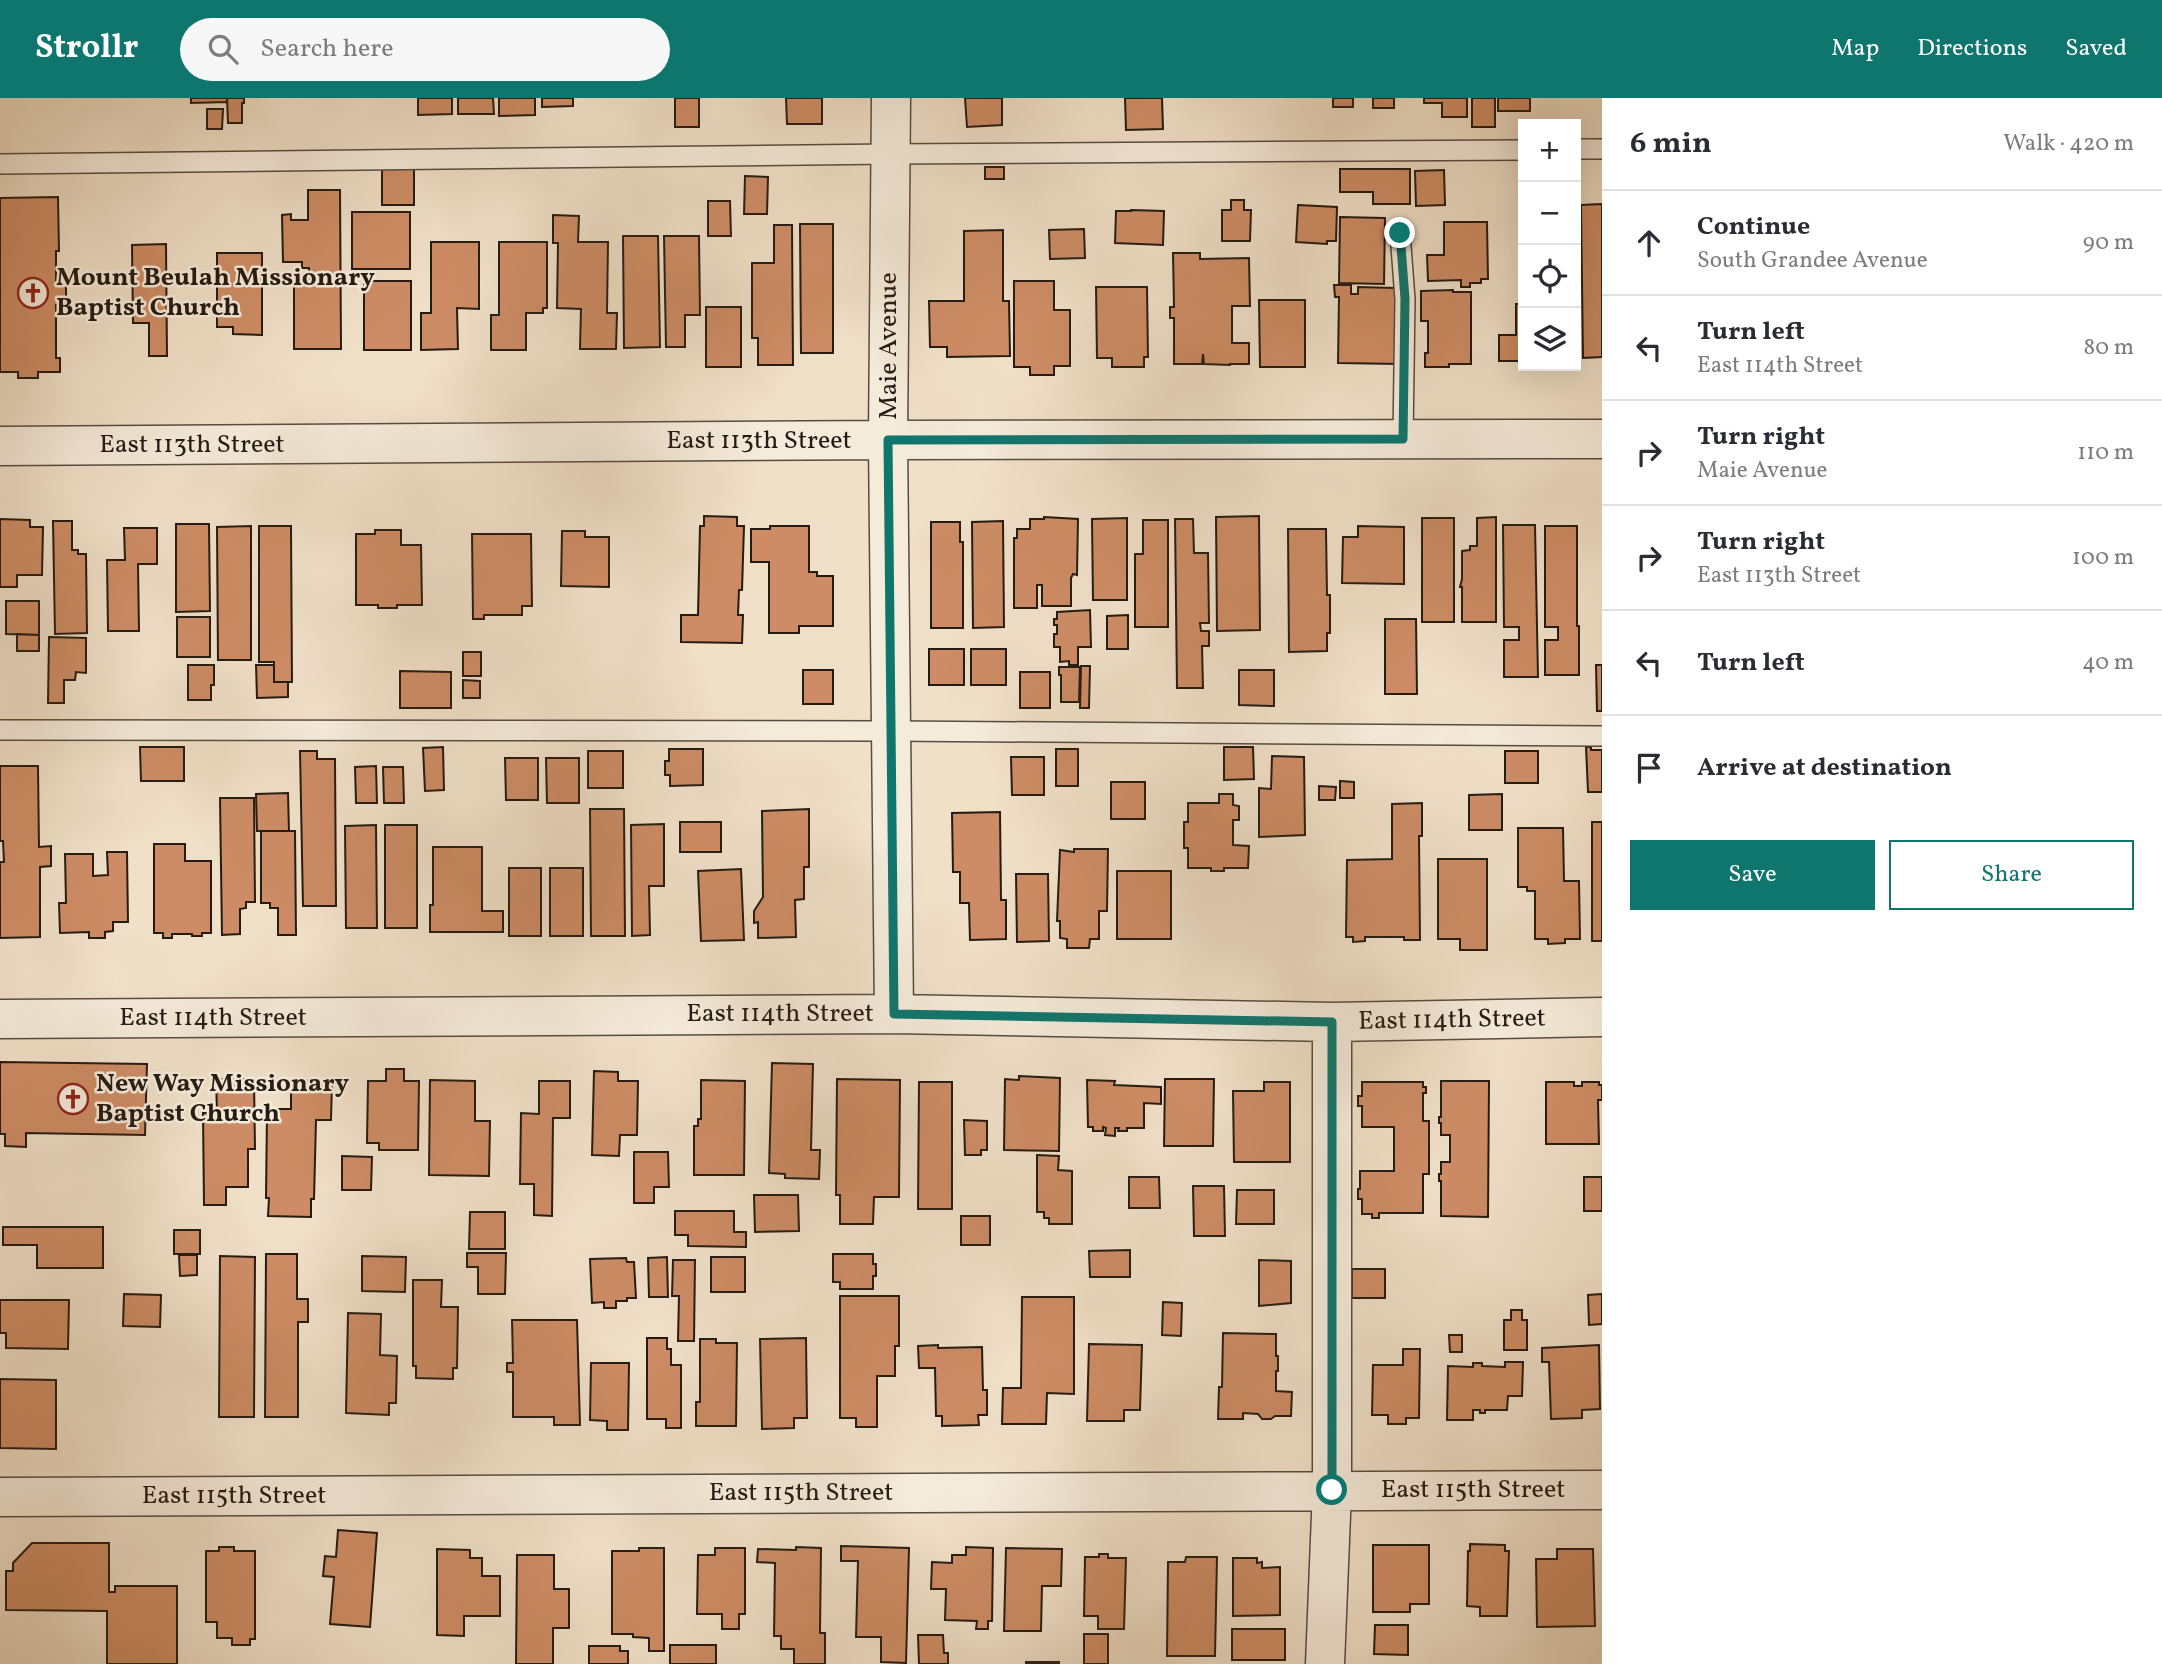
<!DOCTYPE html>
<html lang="en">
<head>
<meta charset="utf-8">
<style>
	:root { --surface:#fff; --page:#f7f7f7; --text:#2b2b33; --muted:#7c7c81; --line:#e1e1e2; --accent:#0f766e }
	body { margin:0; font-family:Vollkorn,serif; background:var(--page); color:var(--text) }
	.controls { position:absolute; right:21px; top:21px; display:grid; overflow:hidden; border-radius:0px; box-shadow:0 7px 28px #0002 }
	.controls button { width:63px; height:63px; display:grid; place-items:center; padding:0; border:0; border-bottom:2px solid var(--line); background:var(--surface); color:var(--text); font:35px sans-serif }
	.stop { position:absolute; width:21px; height:21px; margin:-16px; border:5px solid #0f766e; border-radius:50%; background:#fff }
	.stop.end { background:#0f766e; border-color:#fff; box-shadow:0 2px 7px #0008 }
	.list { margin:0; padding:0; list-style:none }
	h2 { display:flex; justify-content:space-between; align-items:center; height:91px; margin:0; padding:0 28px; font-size:30px }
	h2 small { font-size:23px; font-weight:400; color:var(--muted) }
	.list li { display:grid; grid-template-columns:46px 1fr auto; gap:21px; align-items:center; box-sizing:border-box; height:105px; padding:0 28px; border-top:2px solid var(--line) }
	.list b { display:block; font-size:26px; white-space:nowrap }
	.list p { margin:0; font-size:23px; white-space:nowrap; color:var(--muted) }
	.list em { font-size:23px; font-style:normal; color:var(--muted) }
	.actions { display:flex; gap:14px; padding:21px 28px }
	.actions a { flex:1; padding:16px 0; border:2px solid var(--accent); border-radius:0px; text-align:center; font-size:24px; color:var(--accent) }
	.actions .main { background:var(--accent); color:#fff }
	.icon { flex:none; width:38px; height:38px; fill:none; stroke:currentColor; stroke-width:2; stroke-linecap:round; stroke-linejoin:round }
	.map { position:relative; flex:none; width:1602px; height:1566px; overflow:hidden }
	header { display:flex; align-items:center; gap:42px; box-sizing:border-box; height:98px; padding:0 35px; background:var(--accent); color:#fff }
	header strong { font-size:33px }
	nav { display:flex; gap:38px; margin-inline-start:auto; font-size:24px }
	.search { width:490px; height:63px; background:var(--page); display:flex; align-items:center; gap:18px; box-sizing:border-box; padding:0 24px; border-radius:38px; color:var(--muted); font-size:26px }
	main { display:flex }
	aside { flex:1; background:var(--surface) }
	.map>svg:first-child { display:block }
	.building { fill:#cd8c65; stroke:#261b12; stroke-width:2 }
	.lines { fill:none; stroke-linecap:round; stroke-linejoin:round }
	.service-casing { stroke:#584c40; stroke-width:22 }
	.minor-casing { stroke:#584c40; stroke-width:41 }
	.service { stroke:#f5ebdb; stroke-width:19 }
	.minor { stroke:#f5ebdb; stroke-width:38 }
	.route { stroke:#0f766e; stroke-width:9 }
	.labels { text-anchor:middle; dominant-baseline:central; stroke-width:5; stroke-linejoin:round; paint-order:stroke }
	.poi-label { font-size:26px; font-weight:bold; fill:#261b12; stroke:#f5ebdb; text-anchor:start }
	.street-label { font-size:26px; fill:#261b12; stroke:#f5ebdb }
</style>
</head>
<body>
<header>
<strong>Strollr</strong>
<div class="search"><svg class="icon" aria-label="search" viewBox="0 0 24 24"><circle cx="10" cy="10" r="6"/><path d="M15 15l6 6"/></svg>Search here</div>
<nav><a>Map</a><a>Directions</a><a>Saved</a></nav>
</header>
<main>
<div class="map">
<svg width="1602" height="1566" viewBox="0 0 1602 1566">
	<rect width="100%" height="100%" fill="#f0e0c8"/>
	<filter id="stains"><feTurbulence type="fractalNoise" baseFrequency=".00286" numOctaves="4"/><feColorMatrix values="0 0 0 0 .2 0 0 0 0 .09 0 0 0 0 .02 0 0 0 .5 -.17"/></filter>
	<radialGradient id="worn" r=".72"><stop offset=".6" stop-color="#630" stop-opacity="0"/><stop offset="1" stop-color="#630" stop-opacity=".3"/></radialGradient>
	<path class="building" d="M191,0h36v4l-36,1z
		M227,0h17v5h-2v20h-14z
		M418,0h34v16l-34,1z
		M458,0h35l1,16h-36z
		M499,0h36v17l-36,1z
		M542,0h31v8l-31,1z
		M675,0h24v29h-24z
		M786,0h36v26h-35z
		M965,0h37v27l-35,2z
		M1125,0h37l1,31 -37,1z
		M1333,0h20v9h-20z
		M1373,0h21v10h-21z
		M1424,0h43v19h-25v-14h-18z
		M1472,0h23v29h-23z
		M1498,0h32v13h-32z
		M207,11h16l-1,20h-15z
		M985,69h19v12h-19z
		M382,71h32v36h-32z
		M1340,71h70v35h-37v-12h-33z
		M1444,72l1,35 -29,1 -1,-35z
		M745,78l23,1 -1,37h-23z
		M308,92h32l1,159h-47v-67h27v-3h-12v-11h-7v-6h-19l-1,-47 9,-1v6h17z
		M58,99l1,54h-3v30h10v24h-10v53h4v14h-22v6h-20v-6h-18v-174z
		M1231,102h13v10h7l-1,31h-28v-31h9z
		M708,103h22l1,35h-23z
		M1602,106v153l-19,1 -2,-153z
		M1298,107l39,2 -1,34h-9v3l-31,-2z
		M1131,112l33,1 -1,34 -48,-2 1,-32h15z
		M352,114h58v57h-58z
		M553,117l26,1 -1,26h30l-1,71h10l-1,36h-36l1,-40 -24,-1 1,-65h-5z
		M1340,119l45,1 -1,66 -45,-1z
		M1444,124h43l1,57h-7v4h-11v4h-9v-7l-33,1 -1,-26h17z
		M800,126h33v129h-32z
		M774,127h18l1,140h-35v-27h-6v-75h22z
		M1084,131l1,29 -35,1 -1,-29z
		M1003,132v71h6l1,55 -63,1v-10h-17l-1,-46h35v-70z
		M623,138h35l2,111 -36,1z
		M664,138h35l1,79h-15v32h-19z
		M431,144h48v67l-22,-1 1,41 -37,1v-37h10z
		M499,144h48v66h-4v5h-17v37h-35v-35h8z
		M166,146l1,112h-18v-33h-16l-1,-78z
		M217,155h45v82l-29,-1v-7h-16z
		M1173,155h27v6l49,-1 1,48h-18v37h17v21h-19v1l-26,-1 -1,-10 -1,10h-28v-46h-4v-11h4z
		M364,183h47v69h-47z
		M1014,183h40v29h16v56h-16v9h-24v-8h-16z
		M1334,187h17v9h7v-7l38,1 4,76 -62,-1 1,-66h-4z
		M1096,189h51l1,70h-4v10h-32v-9h-15z
		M1453,192v2h18v72h-22v3h-24v-14h3v-32h-7v-30z
		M1259,202h46v67h-45z
		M1516,206h7v57h-24v-26h17z
		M706,209h35v60h-35z
		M704,418l33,1v9h7l-2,64h-3l-1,25h5l-1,28 -61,-1v-27h17l2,-89h4z
		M1259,418l1,114 -43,1 -1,-114z
		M1044,419l34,2 -1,56 -4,-1 -2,4v28h-29v-21h-5v23h-23v-70h3v-9h13v-10h14z
		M1496,419v105h-34v-35h-2l2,-8v-28l8,-1v-4h7v-28z
		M1127,420v82h-34l-1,-81z
		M1422,420h32v104h-32z
		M0,421l30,1v7h13l-1,48h-25v12h-17z
		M1175,421h18l1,34h14l1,70h-9l1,8h8v15h-7l1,42h-26z
		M1143,422h25v107h-33v-73h8z
		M53,423h19v29h6v4h8l1,79 -32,1z
		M1003,423l1,106 -31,1 -1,-106z
		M931,424h29v20h3v86h-32z
		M176,426h33l1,87 -34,1z
		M1503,427h32l3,152h-34v-37h15v-13h-15z
		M251,428v134h-33l-1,-133z
		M259,428h32l1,156h-18v-20h-15z
		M770,428h39v46h8v4h16v50h-34v7h-30v-71h-18v-33h19z
		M1358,428l46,1v57l-62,-1 1,-46h15z
		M1545,428h32v100h2v49h-34v-35h13v-13h-13z
		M124,430h33v36h-19l1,67h-31l-1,-71h18z
		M1288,431h38l1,66h3v38h-3v18l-38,1z
		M375,432h26v15h20l1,60h-25v3h-19v-3h-22v-71h19z
		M562,433h23v6h24v50l-48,-1z
		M472,436h59l1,72h-10v9h-38v4h-11z
		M6,503h33v34l-33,-1z
		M1090,512l1,37h-13v18h-9v-4l-9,1v-15h-6v-13h3v-9h-3v-6h3v-7z
		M1128,517v34h-21v-33z
		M177,519h33v40h-33z
		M1385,521h31l1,75h-32z
		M17,536l22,1v16h-22z
		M49,539l37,1v35l-10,-1 -1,8h-11v23h-16z
		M929,551h35v36h-35z
		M971,551h35v36h-35z
		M463,554h18v24h-18z
		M188,567h26v20h-3v15h-23z
		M256,567h18v17h14v15l-31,1z
		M1596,567h6v46h-5z
		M1081,568h9l-1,42h-9z
		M1059,569h21l-1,35h-18v-27h-2z
		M803,572h30v34h-30z
		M1239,572h35v36l-35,-1z
		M400,573l51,1v36h-51z
		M1020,574h30v36h-30z
		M463,582l17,1v17h-17z
		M140,649h44v34h-43z
		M443,649l1,43 -19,1 -2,-43z
		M1224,649h29l1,32 -30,1z
		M1586,649h5v3h11v42h-14z
		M669,651h34v36l-33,1v-11h-5v-14h4z
		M1056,651h22v37h-22z
		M300,653h17v8h18l1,147h-33z
		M588,653h35v37h-35z
		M1505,653h33v32h-33z
		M1272,658l32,1 1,78 -46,2v-49l12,1z
		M1011,659h33v38h-32z
		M505,660h33v42h-32z
		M546,660h33v45h-32z
		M0,668h38l1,81 12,-1v20l-11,1v70l-40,1v-76h4l-1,-21h-3z
		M376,668l1,37h-21l-1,-36z
		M383,669h20l1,36h-20z
		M1340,683l14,1v16h-14z
		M1111,684h34v37h-34z
		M1319,688l17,1 -1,13h-16z
		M288,695l1,38h-32l-1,-37z
		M1219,696h14v11l6,1v14h-6v25l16,1 -1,22h-24v3h-13v-3h-23v-20h-4v-26h4v-19h31z
		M1502,696v36h-33v-35z
		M220,700h34l1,104h-9v6l-6,1v25l-18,1z
		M1422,705v33h-3l1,104h-16v-3h-39v4l-12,1v-5h-7l1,-77 45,-1v-55z
		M590,711h34l1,127h-34z
		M809,711v58h-5v32l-9,1 1,37 -38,1v-16l-4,1v-12l9,-14 -1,-86z
		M1000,714l1,88h5v39l-36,1 -1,-37h-9v-31h-7l-1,-59z
		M680,724h41v30h-41z
		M1592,724h10v119h-10z
		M664,726v62h-15l1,49 -18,1 -1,-111z
		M376,727l1,103h-31l-1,-102z
		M385,727h32v103h-32z
		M1518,730h45l1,53h15l1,58h-15v4l-17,1v-5h-13v-48h-8v-4h-9z
		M261,733h34l1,104h-18v-27h-8v-5h-9z
		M154,746h31v17h26v72h-9v3h-10v-2h-20v4h-9v-5h-9z
		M433,749h49v64h21v21h-73v-27h3z
		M1074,751h34l-1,62h-8v28h-9l-1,9h-22v-9l-7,-1v-17h-3l3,-71 14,2z
		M107,754h20l1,70h-15v9l-8,1v6h-16v-6l-29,1 -1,-30h7l-1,-49h28v22l15,-1z
		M1438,761h49v91h-27v-11h-22z
		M509,770h32v68h-32z
		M550,770h33v68h-33z
		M741,771l3,71 -43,1 -3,-70z
		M1117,773h54v68h-54z
		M1016,776h32l1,67 -32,1z
		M0,964l147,2 -2,71 -119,-2v14l-21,-1v-12h-5z
		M772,965l41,1 -2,86h9l-1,29 -34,-1v-4l-16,-1z
		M386,971h18v12h15l-1,69h-39v-7h-12l1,-62h18z
		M594,973l24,1v9h20l-1,54h-17l-1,21 -27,-1z
		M1019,978l41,2 -1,73 -55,-1 1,-71 14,1z
		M216,981h38l1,70h-7v38h-22v18h-22l-1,-92h14z
		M837,981l63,1 -1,117h-25l-1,27h-33v-29h-4z
		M1165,981h49l-1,67h-49z
		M291,982l41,1 -1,39h-15l-2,79h-3v18l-43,-1 1,-18h-3l1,-85h4v-4h20z
		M430,982l45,1v40h15l-1,55 -60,-1z
		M701,982l44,1 -1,94h-50v-49h4v-7h3z
		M1087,982l28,1 -1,4 47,2v17l-17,-1v25h-17v3h-9l1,-3h-4v8l-10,-1 1,-7 -3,-1v4h-10v-4h-5z
		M539,983h31v37h-17l-1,98 -18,-1v-31h-14l1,-71 18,1z
		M1441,983h48l-1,136 -47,-1v-35h-2v-7h2v-12h9v-27h-9v-12h-2v-6h2z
		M919,984h33v127h-34z
		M1264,984h26v80h-56l-1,-71h31z
		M1362,984h61v5h3v6h-3v28h6v53h-6v39h-44v5h-7v-4h-10v-15h-4v-10h2v-18h34v-44h-32v-21h-4v-10h4z
		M1546,984h28v4h8v-4h17v3h3v15h-4l1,44h-53z
		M964,1022l23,1v29h-6v5h-16z
		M634,1054h34l1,35h-15v16h-20z
		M1037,1057l22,1 -1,14 14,1v53h-23v-6h-5v-6h-7z
		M342,1058l30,1 -1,33h-29z
		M1129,1079h30l1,31h-31z
		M1584,1079h18v34h-18z
		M1193,1088h31l1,50h-31z
		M1237,1092h37v34h-38z
		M754,1097h44l1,36 -44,1z
		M675,1113h59v21h12v15l-58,-1v-11h-13z
		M470,1114h35v37h-36z
		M961,1118h29v29h-29z
		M3,1129h100v41h-66v-23h-34z
		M174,1132h26v24h-26z
		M1130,1152v27h-40l-1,-26z
		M467,1155h39l-1,41h-27v-27h-11z
		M266,1156h31v45h11v23h-10v95h-33z
		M833,1156h40v10h3v12h-3v13h-33v-7h-7z
		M179,1157h18v20l-17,1z
		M220,1158l35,1 -1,160h-35z
		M362,1158l44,1 -1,35 -43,-1z
		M667,1159l1,40h-19l-1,-39z
		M711,1159h34v35h-34z
		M626,1160l1,4h7l2,36h-9v3h-11v7h-12v-6l-12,1 -2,-44z
		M673,1162h22l-1,81h-16l1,-45h-7z
		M1259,1162l32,1v42l-32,3z
		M1352,1171h33v29h-33z
		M413,1182h29l-1,27h17l-1,61h-4v11l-37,-1v-12h-3z
		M124,1196l37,1 -1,32 -37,-1z
		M1602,1196v30l-13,1 -1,-30z
		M840,1198h59v50h-4v30h-18v51h-21v-9h-16z
		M1022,1199h52v97l-27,-1 -1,31h-44l1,-36h18z
		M0,1202h69l-1,49 -62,-1v-15h-6z
		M1163,1204l19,1 -1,33 -19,-1z
		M1511,1212h11v10h5v30h-23v-30h7z
		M348,1215l33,1 -1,41 17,1 -1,47h-7v12l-43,-2z
		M512,1222h65l3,105h-26v-8h-41v-45h-6v-9h6z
		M1223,1235l53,1v22h2v15h-2v20l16,1 -1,24h-16l-4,3h-9l-4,-5 -15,-1v6h-25l1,-32h3z
		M1449,1237h13v17h-12z
		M647,1240h20v11h4v16h10v63h-15v-9h-19z
		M806,1240l1,80h-13v10l-32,1 -2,-90z
		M700,1241h16v4h21l-1,83h-40v-24h4z
		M1089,1246l53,1 -2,65h-16v11h-37z
		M938,1247v3l44,-1 1,43h4v25h-9l1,10 -37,1v-10h-6l-1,-48h-16l-1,-22z
		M1599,1247l1,64 -18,1v8l-31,1 -2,-57h-7v-14z
		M1403,1251h17l-1,69h-13v6h-18v-9h-16l1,-50h30z
		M1505,1264h18l-1,34h-14l-1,14h-22v3h-5v-3h-7v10h-26l1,-54 25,1v-4h9v3l23,1z
		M591,1265h38l-1,67h-21v-9l-17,-1z
		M0,1281l56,1v69l-56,-1z
		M338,1432l39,3 -7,94 -40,-3 4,-47 -11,-1 2,-20 11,1z
		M32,1445h77v49h6v-6h62v78h-70v-53l-101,-1v-39h7v-8z
		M1470,1446l35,1v6h4l-2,65h-27v-9l-13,-1 1,-55h2z
		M1373,1447h56v59h-19v8h-37z
		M841,1448l68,2 -3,115 -25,-1v-25h-25l2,-76h-17z
		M219,1449h15v4h21v88h-5v6h-18v-7h-15v-16h-11v-71h13z
		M796,1449l25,1 -1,85h5v31h-31v-15h-13v-13h-7l1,-73 -18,-1 1,-13 38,1z
		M966,1449l27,1 -1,73h-4v8h-12l1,-8 -32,-1 1,-31h-15l1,-27 20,1v-8h14z
		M639,1450h25v103h-15v-13l-16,-1v-3h-21v-83h27z
		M715,1450h30v66h-6v15h-17v-15h-25l1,-59h17z
		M1006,1450l56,1 -1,37h-19l-1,45h-37z
		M437,1451l33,1v8h12v18h18v40h-36v20l-27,-1z
		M1557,1451h36l2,77 -58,1 -1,-68h21z
		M1099,1456h9v4h18l-2,71h-26v-13h-14l1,-59h14z
		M517,1457h37v34h15v39h-16v36h-37z
		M1186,1459h31l-2,99h-48l1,-94h17z
		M1233,1460h24v5l5,-1v6l18,-1v48l-47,1z
		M1375,1527h33v30l-34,-1z
		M1232,1531h53v31h-53z
		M1084,1536h24v30h-24z
		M918,1537h25l1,18h4v11h-29z
		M670,1547h46v19h-46z
		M589,1548h31v5h8v13h-39z
		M1026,1564h33v2h-33z"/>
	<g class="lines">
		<g class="service-casing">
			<path id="service" d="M1576,51h26
				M0,66l891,-10 632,-4
				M1400,135l5,66 -2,140
				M0,632l892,1 710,5"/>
		</g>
		<g class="minor-casing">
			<path id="minor" d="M891,0l-3,342 6,574
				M0,348l888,-6 714,-1
				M0,921l894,-5 438,8 270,-5
				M0,1399l1602,-7
				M1325,1566l7,-174v-468"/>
		</g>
		<use href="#service" class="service"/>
		<use href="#minor" class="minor"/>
	</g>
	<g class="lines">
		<path class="route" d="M1332,1392v-468l-438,-8 -6,-574 515,-1 2,-140 -5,-66"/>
	</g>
	<defs>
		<g id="church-ring" transform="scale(1.575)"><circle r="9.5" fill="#f5ebdb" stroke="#8f2418" stroke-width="1.5"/><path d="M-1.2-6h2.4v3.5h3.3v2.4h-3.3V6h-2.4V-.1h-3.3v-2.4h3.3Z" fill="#8f2418"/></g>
	</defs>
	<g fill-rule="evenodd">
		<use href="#church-ring" x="33" y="195"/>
		<use href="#church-ring" x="73" y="1001"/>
	</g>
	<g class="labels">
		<g class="poi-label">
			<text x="56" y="180">Mount Beulah Missionary<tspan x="56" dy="30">Baptist Church</tspan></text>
			<text x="96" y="986">New Way Missionary<tspan x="96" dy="30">Baptist Church</tspan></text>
		</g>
		<g class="street-label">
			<text transform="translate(889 248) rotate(-90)">Maie Avenue</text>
			<text x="759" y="343">East 113th Street</text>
			<text x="192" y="347">East 113th Street</text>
			<text x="780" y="916">East 114th Street</text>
			<text x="213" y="920">East 114th Street</text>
			<text transform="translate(1452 922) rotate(-1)">East 114th Street</text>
			<text x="1473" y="1392">East 115th Street</text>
			<text x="801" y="1395">East 115th Street</text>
			<text x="234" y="1398">East 115th Street</text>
		</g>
	</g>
	<rect width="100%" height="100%" filter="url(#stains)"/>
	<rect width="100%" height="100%" fill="url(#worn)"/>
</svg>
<div class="controls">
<button>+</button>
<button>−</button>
<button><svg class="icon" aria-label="locate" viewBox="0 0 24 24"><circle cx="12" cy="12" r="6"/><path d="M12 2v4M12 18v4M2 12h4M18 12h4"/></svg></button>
<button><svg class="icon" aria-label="layers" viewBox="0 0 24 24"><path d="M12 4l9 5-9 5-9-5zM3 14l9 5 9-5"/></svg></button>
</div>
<div class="stop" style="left:1332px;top:1392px"></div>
<div class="stop end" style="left:1400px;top:135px"></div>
</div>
<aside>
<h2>6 min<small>Walk · 420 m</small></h2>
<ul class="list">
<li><svg class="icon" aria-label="ahead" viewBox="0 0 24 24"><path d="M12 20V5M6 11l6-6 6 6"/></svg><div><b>Continue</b><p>South Grandee Avenue</p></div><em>90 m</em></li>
<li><svg class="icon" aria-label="left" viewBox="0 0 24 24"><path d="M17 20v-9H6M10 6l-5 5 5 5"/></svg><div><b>Turn left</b><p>East 114th Street</p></div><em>80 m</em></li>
<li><svg class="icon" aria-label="right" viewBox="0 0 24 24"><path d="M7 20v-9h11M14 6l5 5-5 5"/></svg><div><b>Turn right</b><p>Maie Avenue</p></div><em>110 m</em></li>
<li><svg class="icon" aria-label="right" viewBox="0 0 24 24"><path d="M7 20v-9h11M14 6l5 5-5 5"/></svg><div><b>Turn right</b><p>East 113th Street</p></div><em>100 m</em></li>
<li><svg class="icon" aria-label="left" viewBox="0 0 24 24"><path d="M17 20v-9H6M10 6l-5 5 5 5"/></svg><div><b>Turn left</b></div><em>40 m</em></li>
<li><svg class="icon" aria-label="arrive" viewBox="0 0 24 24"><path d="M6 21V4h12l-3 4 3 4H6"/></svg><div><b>Arrive at destination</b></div></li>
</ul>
<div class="actions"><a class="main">Save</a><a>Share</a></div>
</aside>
</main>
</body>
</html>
